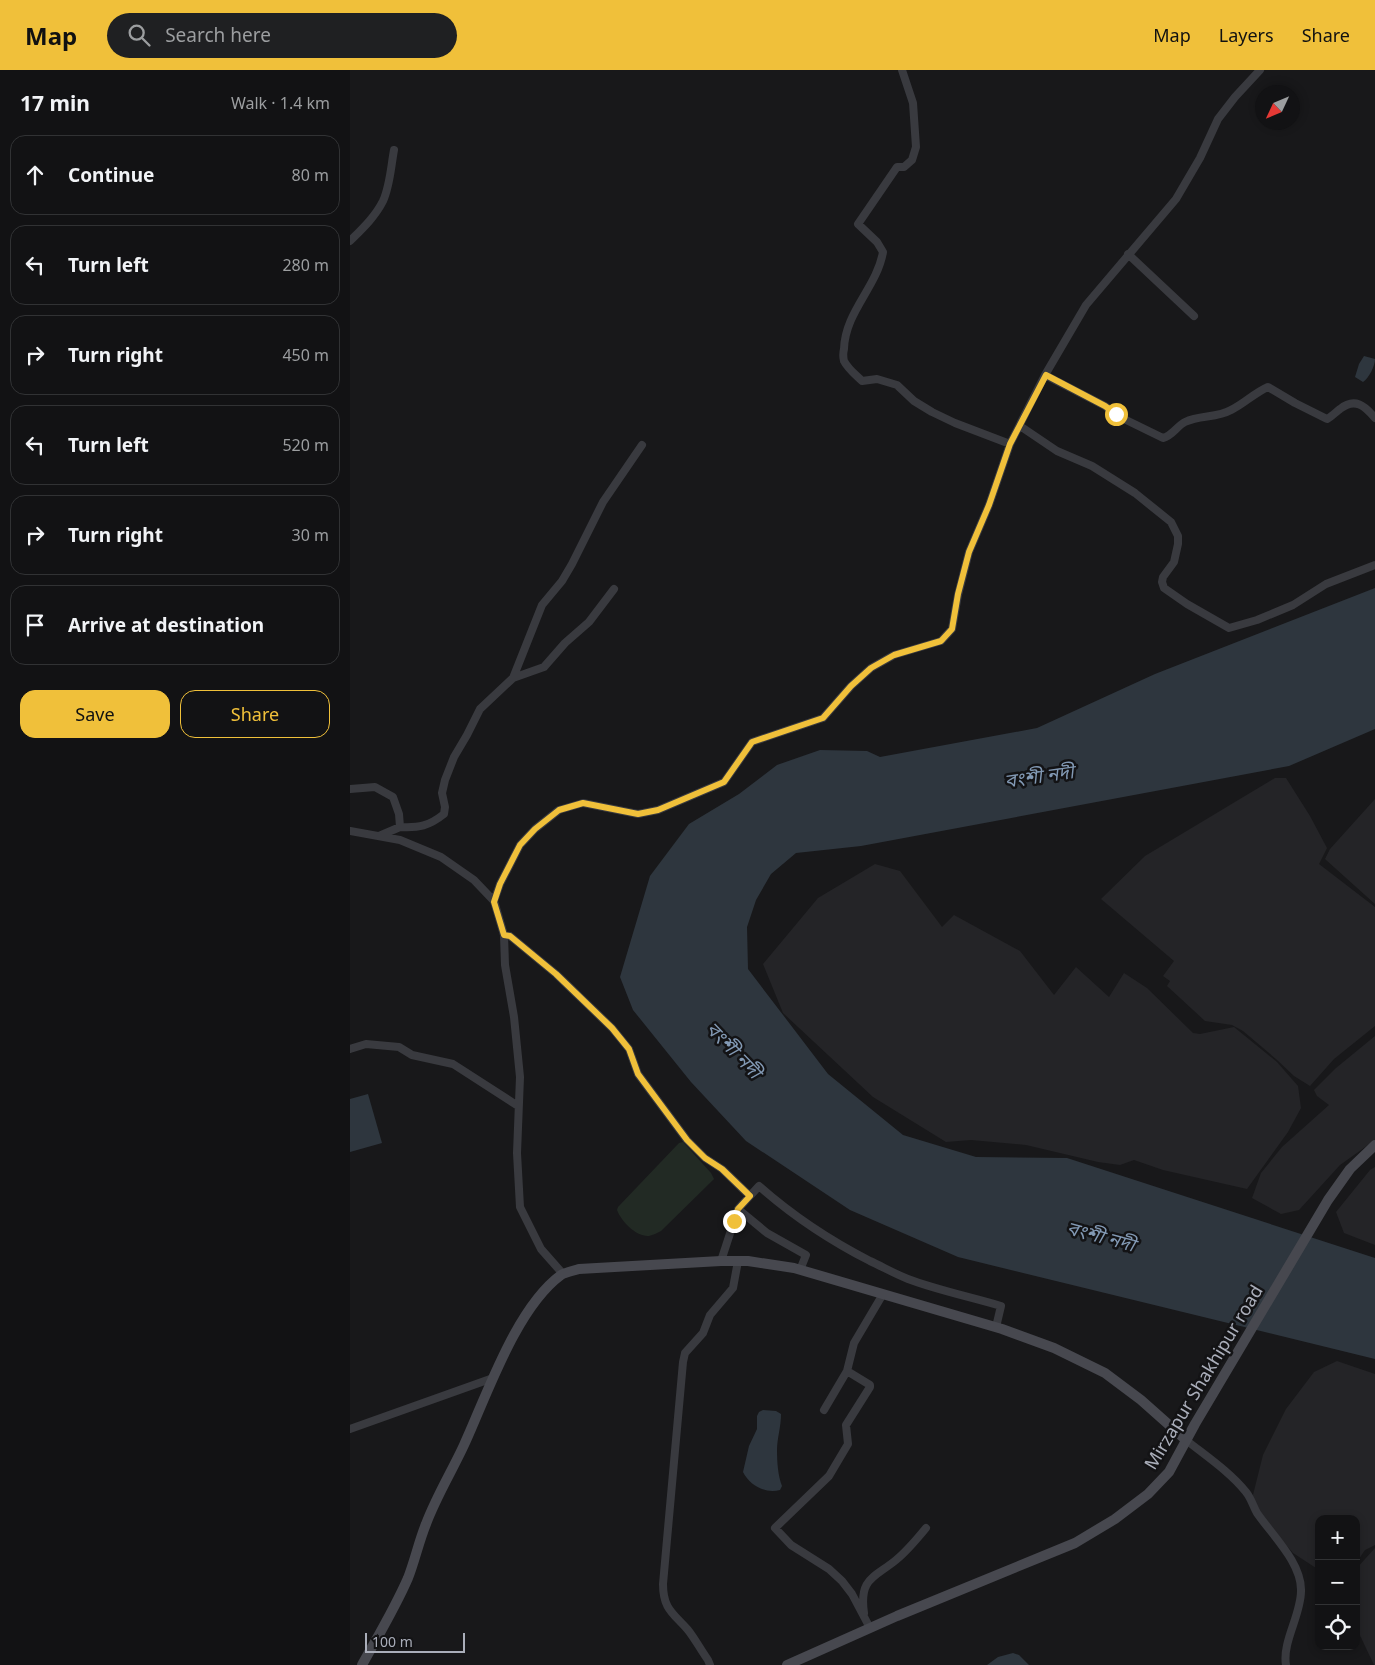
<!DOCTYPE html>
<html lang="en">
<head>
<meta charset="utf-8">
<style>
	:root { --surface:#121214; --page:#1f2022; --text:#f1f3f6; --muted:#9c9ea0; --line:#313234; --accent:#f0c03a }
	body { margin:0; font-family:"Noto Sans","Noto Sans Bengali",sans-serif; background:var(--page); color:var(--text) }
	.controls { position:absolute; right:15px; bottom:15px; display:grid; overflow:hidden; border-radius:10px; box-shadow:0 2px 8px #0003 }
	.controls button { width:45px; height:45px; display:grid; place-items:center; padding:0; border:0; border-bottom:1px solid var(--line); background:var(--surface); color:var(--text); font:25px sans-serif }
	.compass { position:absolute; left:905px; top:15px; width:45px; height:45px; border-radius:50%; background:var(--surface); box-shadow:0 2px 8px #0003; rotate:226deg }
	.scale { position:absolute; left:15px; bottom:12px; width:100px; box-sizing:border-box; padding-left:5px; border:2px solid #aaaeba; border-top:0; font-size:14px; line-height:18px; white-space:nowrap; color:#aaaeba; -webkit-text-stroke:4px #131315; paint-order:stroke }
	.stop { position:absolute; width:15px; height:15px; margin:-11px; border:4px solid #f0c03a; border-radius:50%; background:#fff }
	.stop.end { background:#f0c03a; border-color:#fff; box-shadow:0 1px 5px #0008 }
	.list { margin:0; padding:0; list-style:none }
	h2 { display:flex; justify-content:space-between; align-items:center; height:65px; margin:0; padding:0 20px; font-size:21px }
	h2 small { font-size:16px; font-weight:400; color:var(--muted) }
	.list li { display:grid; grid-template-columns:32px 1fr auto; gap:15px; align-items:center; box-sizing:border-box; height:80px; margin:0 10px 10px; padding:0 10px; border:1px solid var(--line); border-radius:15px }
	.list b { display:block; font-size:19px; white-space:nowrap }
	.list em { font-size:16px; font-style:normal; color:var(--muted) }
	.actions { display:flex; gap:10px; padding:15px 20px }
	.actions a { flex:1; padding:11px 0; border:1px solid var(--accent); border-radius:15px; text-align:center; font-size:18px; color:var(--accent) }
	.actions .main { background:var(--accent); color:#111 }
	.icon { flex:none; width:28px; height:28px; fill:none; stroke:currentColor; stroke-width:2; stroke-linecap:round; stroke-linejoin:round }
	.map { position:relative; flex:none; width:1025px; height:1595px; overflow:hidden }
	header { display:flex; align-items:center; gap:30px; box-sizing:border-box; height:70px; padding:0 25px; background:var(--accent); color:#111 }
	header strong { font-size:24px }
	nav { display:flex; gap:28px; margin-inline-start:auto; font-size:18px }
	.search { width:350px; height:45px; background:var(--page); display:flex; align-items:center; gap:12px; box-sizing:border-box; padding:0 18px; border-radius:28px; color:var(--muted); font-size:19px }
	main { display:flex }
	aside { flex:1; background:var(--surface) }
	.map>svg:first-child { display:block }
	.built { fill:#242427 }
	.green { fill:#222a24 }
	.water { fill:#2e363e }
	.lines { fill:none; stroke-linecap:round; stroke-linejoin:round }
	.street { stroke:#393a3f; stroke-width:8 }
	.secondary { stroke:#47484f; stroke-width:10 }
	.route { stroke:#f0c03a; stroke-width:6 }
	.labels { text-anchor:middle; dominant-baseline:central; stroke-width:5; stroke-linejoin:round; paint-order:stroke }
	.street-label { font-size:18px; fill:#aaaeba; stroke:#131315 }
	.water-label { font-size:19px; font-style:italic; fill:#8299b4; stroke:#131315 }
</style>
</head>
<body>
<header>
<strong>Map</strong>
<div class="search"><svg class="icon" aria-label="search" viewBox="0 0 24 24"><circle cx="10" cy="10" r="6"/><path d="M15 15l6 6"/></svg>Search here</div>
<nav><a>Map</a><a>Layers</a><a>Share</a></nav>
</header>
<main>
<aside>
<h2>17 min<small>Walk · 1.4 km</small></h2>
<ul class="list">
<li><svg class="icon" aria-label="ahead" viewBox="0 0 24 24"><path d="M12 20V5M6 11l6-6 6 6"/></svg><div><b>Continue</b></div><em>80 m</em></li>
<li><svg class="icon" aria-label="left" viewBox="0 0 24 24"><path d="M17 20v-9H6M10 6l-5 5 5 5"/></svg><div><b>Turn left</b></div><em>280 m</em></li>
<li><svg class="icon" aria-label="right" viewBox="0 0 24 24"><path d="M7 20v-9h11M14 6l5 5-5 5"/></svg><div><b>Turn right</b></div><em>450 m</em></li>
<li><svg class="icon" aria-label="left" viewBox="0 0 24 24"><path d="M17 20v-9H6M10 6l-5 5 5 5"/></svg><div><b>Turn left</b></div><em>520 m</em></li>
<li><svg class="icon" aria-label="right" viewBox="0 0 24 24"><path d="M7 20v-9h11M14 6l5 5-5 5"/></svg><div><b>Turn right</b></div><em>30 m</em></li>
<li><svg class="icon" aria-label="arrive" viewBox="0 0 24 24"><path d="M6 21V4h12l-3 4 3 4H6"/></svg><div><b>Arrive at destination</b></div></li>
</ul>
<div class="actions"><a class="main">Save</a><a>Share</a></div>
</aside>
<div class="map">
<svg width="1025" height="1595" viewBox="0 0 1025 1595">
	<rect width="100%" height="100%" fill="#18181a"/>
	<path class="built" d="M925,708h11l24,38 17,32 -8,16 56,43v119l-41,33 -24,27 -16,-10 -18,-17 -33,-28 -11,-6 -27,-4 -38,-35 3,-5 -7,-5 11,-15 -73,-62 44,-43z
		M1025,729v105l-50,-45 5,-10z
		M525,794l25,7 42,56 12,-12 66,36 34,44 22,-28 33,30 15,-24 23,15 46,45 7,1 34,-7 43,35 21,24 3,22 -13,24 -41,57 -84,-19 -29,-10 -14,5 -22,-3 -72,-17 -55,-5 -25,2 -73,-45 -90,-84 -20,-49 55,-66z
		M1025,966v104l-35,25 -41,45 -18,4 -29,-16 9,-25 21,-26 47,-42 -12,-9 -3,-6 22,-22z
		M1025,1097v78l-31,-12 -8,-21 34,-42z
		M987,1291l38,13v171l-10,5 -9,13v-44h-37v51l-26,-17 -32,-37 -9,-17 11,-44 23,-46 28,-37z
		M1025,1478v117h-1l-18,-38v-58z"/>
	<path class="green" d="M333,1072l28,31 3,6 -53,52c-4,2 -8,4 -12,5 -13,1 -28,-15 -32,-26l1,-3 61,-64z"/>
	<path class="water" d="M1014,286l11,3c0,7 -6,19 -12,23l-8,-5 4,-13z
		M1025,518v141l-86,37 -428,80 -65,7 -25,21 -15,26 -9,27 1,42 80,105 75,61 73,22 91,1 308,100v101l-417,-102 -108,-47 -104,-69 -55,-59 -58,-72 -13,-33 30,-101 39,-52 50,-30 38,-29 43,-15 47,1 13,6 157,-29 118,-54z
		M18,1024l14,49 -32,9v-53z
		M413,1340l13,1 5,3c0,13 -4,24 -4,36 0,12 1,26 5,36l-2,4c-14,4 -30,-4 -37,-18l6,-26 8,-17v-13l2,-4z
		M663,1583l6,2 10,10h-42l11,-8z"/>
	<g class="lines">
		<path class="street" d="M552,0l11,33 3,44 -4,13 -8,7h-7l-39,57 19,18 6,10c-6,35 -38,60 -39,97 -1,4 -1,8 0,12 4,8 12,14 18,20l15,-2 20,6 17,16 18,11 23,11 55,21
			M0,171c12,-12 25,-24 33,-40 7,-15 8,-35 11,-51
			M778,184l66,62
			M695,305l60,31 15,11 43,21c9,-2 14,-12 22,-16 15,-7 32,-4 46,-12 13,-6 23,-17 37,-23l27,16 32,16c5,-3 9,-7 13,-10 15,-12 25,-3 35,9
			M670,356l37,25 35,15 43,27 36,29 7,14v8l-4,18 -11,15 -1,5 2,6 23,16 42,24 28,-8 36,-15 33,-21 49,-19
			M163,608l29,-73 20,-24 10,-17 31,-62 39,-57
			M0,719l25,-2 18,10 6,17 1,13 -21,9
			M50,757c19,1 29,-1 44,-13l1,-7 -3,-14 3,-13 9,-23 13,-22 13,-26 33,-31 31,-11 21,-24 24,-21 25,-33
			M0,761l50,9 41,17 33,23 20,21 10,34 1,30 9,52 6,60 -3,76 3,54 21,42 22,25
			M144,831l6,-17 20,-39 15,-16 24,-19 24,-7 55,11 20,-4 66,-28 28,-40 71,-24 28,-32 20,-18 23,-13 47,-14 11,-12 6,-34 11,-43 20,-47 21,-61 35,-69 41,-70 90,-106 24,-41 18,-39 17,-22 25,-27
			M154,865l6,1 46,38 56,54 17,21 9,25 49,66 18,18 17,11 28,27
			M0,979l16,-5 33,3 13,8 41,9 65,42
			M388,1139l21,-23c35,31 70,54 111,75 13,6 25,13 38,18 29,11 63,18 93,27l-5,21
			M371,1191l17,-52 29,24 39,22 -6,15
			M497,1301l23,14v2l-24,38 2,19 -19,32 -54,52 16,17 38,24 13,12 10,13 18,34
			M474,1340l23,-39 7,-28 29,-49
			M0,1359l143,-51
			M836,1370c20,16 44,32 60,52 5,6 7,14 11,21 15,22 45,50 44,78 0,24 -19,51 -15,74
			M514,1543c-5,-35 10,-35 32,-53 11,-9 21,-21 30,-32
			M360,1595l-2,-5c-7,-10 -13,-21 -20,-30 -15,-17 -25,-21 -25,-46l20,-222 2,-9 18,-20 7,-18 23,-27 5,-27"/>
		<path class="secondary" d="M12,1595c16,-29 33,-57 46,-87 7,-18 11,-37 18,-54 10,-27 26,-53 38,-79 23,-50 52,-137 97,-170 5,-3 12,-4 18,-6l142,-8h27l46,7 208,61 52,19 51,25 36,27 45,40
			M437,1595l110,-49 178,-73 40,-24 33,-25 21,-22 26,-48 133,-224 22,-31 25,-24"/>
	</g>
	<g class="lines">
		<path class="route" d="M384,1151l4,-12 12,-13 -28,-27 -17,-11 -18,-18 -49,-66 -9,-25 -17,-21 -56,-54 -46,-38 -6,-1 -10,-33 6,-18 20,-39 15,-16 24,-19 24,-7 55,11 20,-4 66,-28 28,-40 71,-24 28,-32 20,-18 23,-13 47,-14 11,-12 6,-35 11,-42 20,-47 21,-61 36,-69 59,31 11,8"/>
	</g>
	<g class="labels">
		<g class="street-label">
			<text transform="translate(853 1307) rotate(-59)">Mirzapur Shakhipur road</text>
		</g>
		<g class="water-label">
			<text transform="translate(689 706) rotate(-8)">বংশী নদী</text>
			<text transform="translate(384 980) rotate(46)">বংশী নদী</text>
			<text transform="translate(751 1166) rotate(15)">বংশী নদী</text>
		</g>
	</g>
</svg>
<div class="controls">
<button>+</button>
<button>−</button>
<button><svg class="icon" aria-label="locate" viewBox="0 0 24 24"><circle cx="12" cy="12" r="6"/><path d="M12 2v4M12 18v4M2 12h4M18 12h4"/></svg></button>
</div>
<svg class="compass" viewBox="-18 -18 36 36"><path d="M0-13l5 13h-10z" fill="#e53935"/><path d="M0 13l5-13h-10z" fill="#9c9ea0"/></svg>
<div class="scale">100 m</div>
<div class="stop" style="left:766px;top:344px"></div>
<div class="stop end" style="left:384px;top:1151px"></div>
</div>
</main>
</body>
</html>
